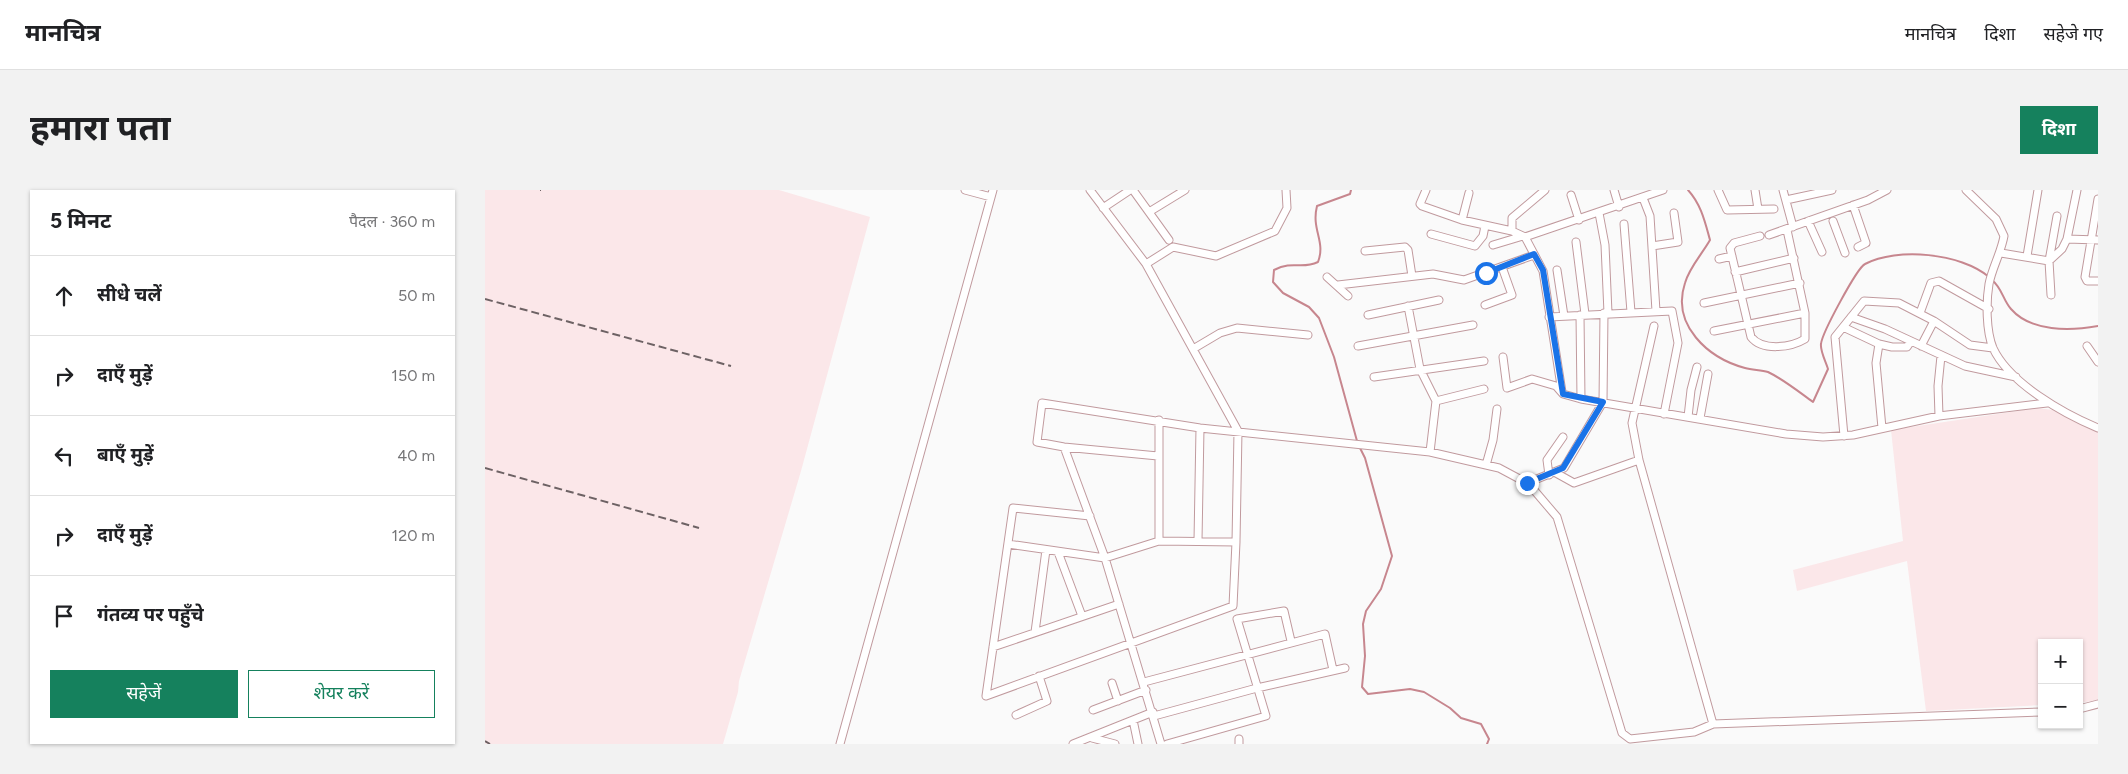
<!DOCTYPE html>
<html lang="hi">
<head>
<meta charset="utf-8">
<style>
	:root { --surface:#fff; --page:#f2f2f2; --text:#202124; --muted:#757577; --line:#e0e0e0; --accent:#15815d }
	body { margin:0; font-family:Figtree,"Noto Sans Devanagari",sans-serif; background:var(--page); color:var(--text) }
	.controls { position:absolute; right:15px; bottom:15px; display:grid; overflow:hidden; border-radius:0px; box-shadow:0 1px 4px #0004 }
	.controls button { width:45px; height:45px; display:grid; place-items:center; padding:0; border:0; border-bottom:1px solid var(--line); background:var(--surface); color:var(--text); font:25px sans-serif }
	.stop { position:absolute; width:15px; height:15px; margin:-11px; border:4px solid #1a73e8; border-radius:50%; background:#fff }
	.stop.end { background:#1a73e8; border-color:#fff; box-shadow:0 1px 5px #0008 }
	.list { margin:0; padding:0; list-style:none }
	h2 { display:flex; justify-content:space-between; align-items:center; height:65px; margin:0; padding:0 20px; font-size:21px }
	h2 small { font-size:16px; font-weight:400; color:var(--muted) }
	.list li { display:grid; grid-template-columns:32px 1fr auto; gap:15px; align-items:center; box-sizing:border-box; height:80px; padding:0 20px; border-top:1px solid var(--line) }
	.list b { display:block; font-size:19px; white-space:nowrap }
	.list em { font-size:16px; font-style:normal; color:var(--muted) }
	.actions { display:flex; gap:10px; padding:15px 20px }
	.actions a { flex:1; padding:11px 0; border:1px solid var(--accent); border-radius:0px; text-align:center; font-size:18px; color:var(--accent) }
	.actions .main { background:var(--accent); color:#fff }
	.icon { flex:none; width:28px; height:28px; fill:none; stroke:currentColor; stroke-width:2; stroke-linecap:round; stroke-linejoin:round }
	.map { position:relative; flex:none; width:1613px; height:554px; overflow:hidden; border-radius:0px }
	header { display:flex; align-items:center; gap:30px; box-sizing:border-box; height:70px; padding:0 25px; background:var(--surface); border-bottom:1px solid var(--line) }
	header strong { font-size:24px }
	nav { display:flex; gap:28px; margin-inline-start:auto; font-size:18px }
	.intro { display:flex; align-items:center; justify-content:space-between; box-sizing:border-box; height:120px; padding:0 30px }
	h1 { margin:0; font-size:35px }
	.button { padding:12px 22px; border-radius:0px; background:var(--accent); color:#fff; font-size:18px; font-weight:700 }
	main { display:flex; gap:30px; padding:0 30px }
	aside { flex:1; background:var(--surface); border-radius:0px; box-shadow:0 1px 4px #0004 }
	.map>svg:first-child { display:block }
	.built { fill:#fbe7e9 }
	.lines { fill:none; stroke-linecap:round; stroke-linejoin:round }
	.stream { stroke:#c7868e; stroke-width:2 }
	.minor-casing { stroke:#c19a9e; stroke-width:9 }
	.minor { stroke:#fff; stroke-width:7 }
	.rail { stroke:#6d6264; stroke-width:2; stroke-dasharray:8 4; stroke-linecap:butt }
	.route { stroke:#1a73e8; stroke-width:6 }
</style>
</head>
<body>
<header>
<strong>मानचित्र</strong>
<nav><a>मानचित्र</a><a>दिशा</a><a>सहेजे गए</a></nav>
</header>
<div class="intro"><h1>हमारा पता</h1><a class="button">दिशा</a></div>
<main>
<aside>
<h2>5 मिनट<small>पैदल · 360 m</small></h2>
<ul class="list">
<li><svg class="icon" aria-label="ahead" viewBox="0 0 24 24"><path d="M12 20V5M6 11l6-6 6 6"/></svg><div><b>सीधे चलें</b></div><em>50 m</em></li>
<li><svg class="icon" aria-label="right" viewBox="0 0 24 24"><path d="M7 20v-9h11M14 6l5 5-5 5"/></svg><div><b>दाएँ मुड़ें</b></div><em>150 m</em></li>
<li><svg class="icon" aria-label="left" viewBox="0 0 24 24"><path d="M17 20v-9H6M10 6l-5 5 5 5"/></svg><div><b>बाएँ मुड़ें</b></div><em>40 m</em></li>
<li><svg class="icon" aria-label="right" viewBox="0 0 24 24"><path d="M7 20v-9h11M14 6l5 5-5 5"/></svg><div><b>दाएँ मुड़ें</b></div><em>120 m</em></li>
<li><svg class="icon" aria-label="arrive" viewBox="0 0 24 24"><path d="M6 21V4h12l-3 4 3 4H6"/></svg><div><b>गंतव्य पर पहुँचे</b></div></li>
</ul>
<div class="actions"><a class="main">सहेजें</a><a>शेयर करें</a></div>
</aside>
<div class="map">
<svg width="1613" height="554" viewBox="0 0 1613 554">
	<rect width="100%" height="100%" fill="#fafafa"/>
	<path class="built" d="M0,0h294l91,27 -69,254 -62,210 -1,11 -15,52h-238z
		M1552,218l16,2 45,22v268l-19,3v-60h-37v62l-116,6 -19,-150 -110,30 -4,-21 110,-29 -12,-111z"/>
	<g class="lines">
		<path class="stream" d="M866,0l-1,4 -33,12c-6,24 9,35 1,56 -17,8 -24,-2 -44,8l-1,12 10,11 26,14 10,11 15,39 23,84
			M1203,0c13,14 17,32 22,50 -8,14 -21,28 -25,43 -14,42 23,75 60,85 8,2 16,2 23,4 15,7 31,20 45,30l15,-33c-2,-7 -8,-18 -7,-25 1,-11 36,-76 44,-80 32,-17 96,-11 124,13
			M1507,90c10,8 11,20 19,29 20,23 59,22 87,17
			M875,258l5,10 27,98 -11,33 -15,22 -3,13 2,32 -3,31 6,7 42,-5 14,3 26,16 11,10 20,6 8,15 -2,5"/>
		<g class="minor-casing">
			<path id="minor" d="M480,0l26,7
				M648,0l36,50
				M941,0l-6,14 2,2 40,14 50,11 13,6 18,34 19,121
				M1129,0l5,17
				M1233,0l9,20 47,-1
				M1270,0l3,19
				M1298,0l10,37
				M1481,0l30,29 8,17c-3,17 -12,32 -15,48 -3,18 -3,47 4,64 16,35 71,66 105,80
				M1592,0l-10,49 31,1
				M1086,5l8,25
				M1158,8l7,18 6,95
				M1613,9l-13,78 2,4h11
				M1301,10l46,-10
				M1368,15l13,38 -8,4
				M618,18l27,-18
				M664,22l36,-22
				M1114,23l6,32 3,68
				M977,30l7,-27
				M1323,31l14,31
				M1348,31l12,32
				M1139,34l7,88
				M1027,41v-13l33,-28
				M946,44l44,12 8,-10 2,-10
				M1284,45l99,-35 19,-10
				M1275,46l-26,7 -4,5 21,89c11,14 39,11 54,2v-26
				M1040,47l138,-47
				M1091,52l9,72
				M1008,55l30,-9
				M1167,56l26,-4 -4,-29
				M880,61l40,-4 3,3 4,26
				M1516,63l48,8 13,-12 5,-10
				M1542,66l11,-66
				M1234,69l13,-3
				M661,74l27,-17 43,9 59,-25 12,-23 -1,-18
				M1072,80l7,46
				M1250,82l59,-14
				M842,87l21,19
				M853,95l95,-11 31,6 70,-25
				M1566,105l-2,-34 8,-45
				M1219,113l96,-20
				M1000,115l27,-10 -10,-28
				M923,116l12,63 16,32 -6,51
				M1435,123l11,-30 8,-2 50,28
				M883,125l71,-15
				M1095,125l1,84
				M1064,127l123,-6 6,32 -14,71
				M1366,127l34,12 80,37 51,11
				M1169,136l-22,97 7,37 74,264 329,-12
				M1358,137l36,17 13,3h15l4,-6
				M1229,141l91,-18 -18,-83
				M1394,154l-3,19 6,65
				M873,156l115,-21
				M1436,156l13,-25
				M1602,156l11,16
				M708,159l27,-16 17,-5 71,7
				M1018,167l4,31 25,-9 24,7 7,8 18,5 205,35 37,3 30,-2 86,-19 108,-13
				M889,187l110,-16
				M951,211l48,-12
				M1454,226l-1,-30 3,-30
				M1203,227l3,-27 6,-23
				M1215,228l8,-44
				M1359,246l-9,-99 29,-36 35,2 35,18 36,24 23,3
				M579,257l41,111 56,186
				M673,266l-94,-9 -27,-5 5,-39 158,25 230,24 69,16 28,15 37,-15 39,-66 1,-89
				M1001,275l7,-25 4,-31
				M1071,283l18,10 65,-23
				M1064,285l-2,-15 16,-23
				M1043,293l29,34 65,216 8,6 64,-7 19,-8
				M605,326l-77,-8 -27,188 247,-90 3,-64 2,-111 -92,-167 -56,-74
				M674,351v-121
				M713,351l2,-113
				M523,354l97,14 54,-17 77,1
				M573,362l24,64
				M550,442l11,-82
				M508,457l126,-43
				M659,492l181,-48 8,36
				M627,493l6,18
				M1594,519l19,-5
				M608,520l53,-20
				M531,525l31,-14 -8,-25
				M669,526l103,-28 88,-20
				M648,530l5,24
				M607,548l23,6
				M754,549v5
				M355,554l153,-554
				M588,554l80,-32
				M682,554l99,-28 -29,-97 47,-8 7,30"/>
		</g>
		<use href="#minor" class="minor"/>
		<path class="rail" d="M55,0h1
			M0,109l246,67
			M0,278l214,60
			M0,551l5,3"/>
	</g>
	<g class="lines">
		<path class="route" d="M1001,83l48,-19 9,16 20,124 40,8 -40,66 -36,15"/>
	</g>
</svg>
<div class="controls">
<button>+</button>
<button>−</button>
</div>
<div class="stop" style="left:1001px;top:83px"></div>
<div class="stop end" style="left:1042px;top:293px"></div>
</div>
</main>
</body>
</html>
